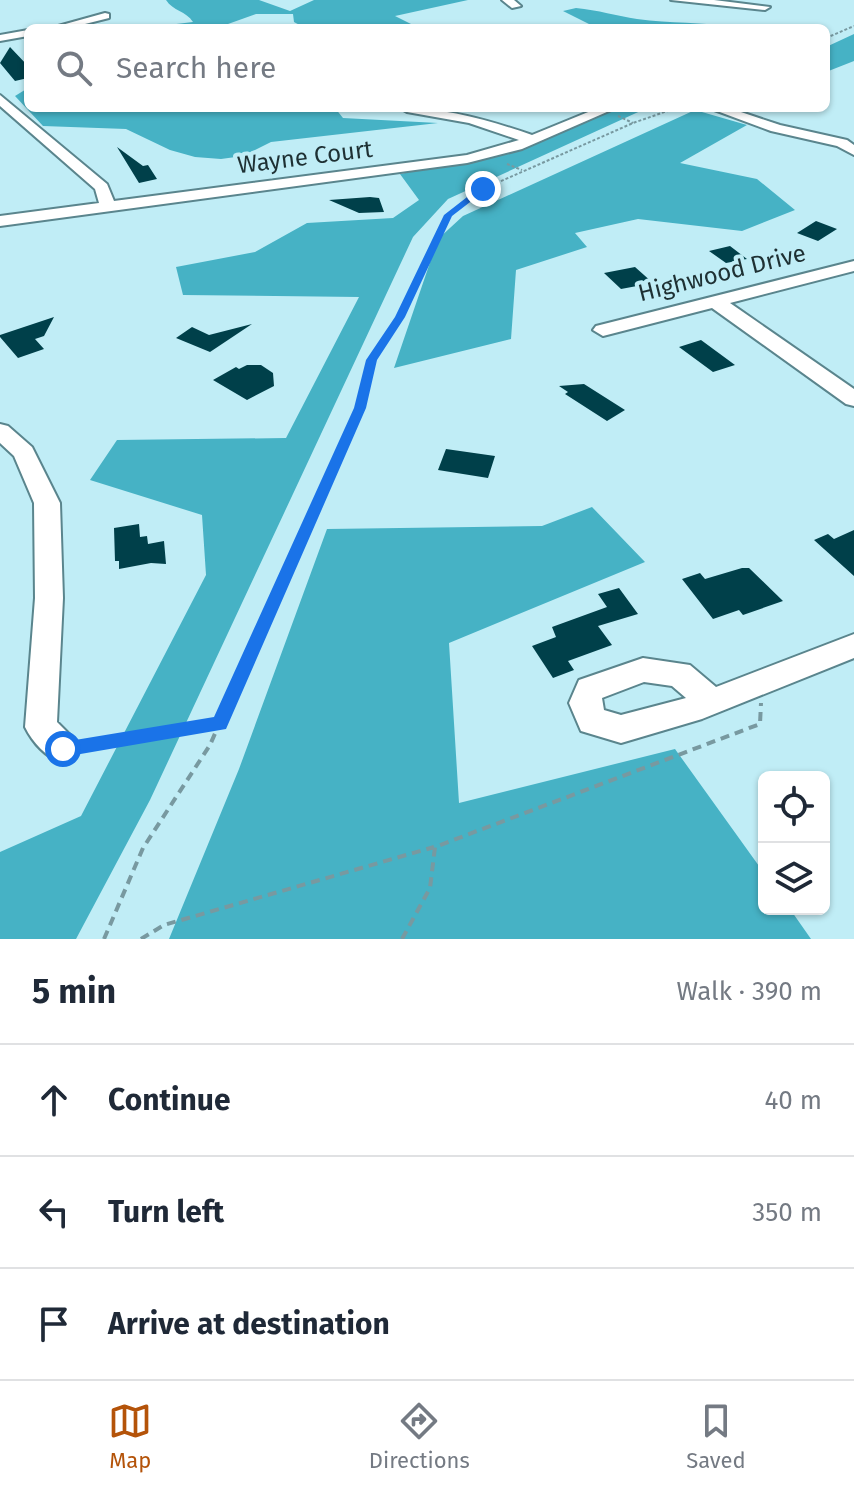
<!DOCTYPE html>
<html lang="en">
<head>
<meta charset="utf-8">
<style>
	:root { --surface:#fff; --page:#f2f2f3; --text:#1f2937; --muted:#747a83; --line:#e0e1e3; --accent:#b45309 }
	body { margin:0; font-family:"Fira Sans",sans-serif; background:var(--page); color:var(--text) }
	.controls { position:absolute; right:24px; bottom:24px; display:grid; overflow:hidden; border-radius:12px; box-shadow:0 2px 6px #0004 }
	.controls button { width:72px; height:72px; display:grid; place-items:center; padding:0; border:0; border-bottom:2px solid var(--line); background:var(--surface); color:var(--text); font:40px sans-serif }
	.stop { position:absolute; width:24px; height:24px; margin:-18px; border:6px solid #1a73e8; border-radius:50%; background:#fff }
	.stop.end { background:#1a73e8; border-color:#fff; box-shadow:0 2px 8px #0008 }
	.list { margin:0; padding:0; list-style:none }
	h2 { display:flex; justify-content:space-between; align-items:center; height:104px; margin:0; padding:0 32px; font-size:34px }
	h2 small { font-size:26px; font-weight:400; color:var(--muted) }
	.list li { display:grid; grid-template-columns:52px 1fr auto; gap:24px; align-items:center; box-sizing:border-box; height:112px; padding:0 32px; border-top:2px solid var(--line) }
	.list b { display:block; font-size:30px; white-space:nowrap }
	.list em { font-size:26px; font-style:normal; color:var(--muted) }
	.icon { flex:none; width:44px; height:44px; fill:none; stroke:currentColor; stroke-width:2; stroke-linecap:round; stroke-linejoin:round }
	.map { position:relative; flex:none; width:854px; height:939px; overflow:hidden }
	.search { position:absolute; background:var(--surface); box-shadow:0 2px 6px #0004; left:24px; right:24px; top:24px; height:88px; display:flex; align-items:center; gap:20px; box-sizing:border-box; padding:0 28px; border-radius:12px; color:var(--muted); font-size:30px }
	.sheet { height:440px; background:var(--surface) }
	nav { display:flex; justify-content:space-around; align-items:center; box-sizing:border-box; height:112px; border-top:2px solid var(--line); background:var(--surface); font-size:22px; color:var(--muted) }
	nav a { display:grid; justify-items:center; gap:4px }
	nav .on { color:var(--accent) }
	.map>svg:first-child { display:block }
	.forest { fill:#46b2c5 }
	.building { fill:#00404a }
	.lines { fill:none; stroke-linecap:round; stroke-linejoin:round }
	.minor-casing { stroke:#5a858d; stroke-width:4 }
	.path-far2 { stroke:#7899a0; stroke-width:2; stroke-dasharray:3 2; stroke-linecap:butt }
	.path-far1 { stroke:#7899a0; stroke-width:3; stroke-dasharray:5 4; stroke-linecap:butt }
	.path { stroke:#7899a0; stroke-width:4; stroke-dasharray:9 6; stroke-linecap:butt }
	.minor { fill:#fff; fill-rule:evenodd }
	.route { fill:#1a73e8 }
	.labels { text-anchor:middle; dominant-baseline:central; stroke-width:8; stroke-linejoin:round; paint-order:stroke }
	.far-street-label { font-size:24px; fill:#1e3033; stroke:#c0edf6 }
</style>
</head>
<body>
<div class="map">
<svg width="854" height="939" viewBox="0 0 854 939">
	<rect width="100%" height="100%" fill="#c0edf6"/>
	<path class="forest" d="M166,0h93l31,11 24,-11h154l-73,16 16,8 18,4h-124l-11,-6 -1,-8h-37l-28,10 12,4h-68l-4,-3 25,-3c-7,-11 -20,-11 -27,-22z
		M576,8c22,2 41,8 61,11 34,5 64,2 99,9h-145l2,-2 -30,-15z
		M854,34v27l-28,11v-25z
		M28,88v20h307l8,10 95,5 -167,19 -28,14 -22,3 -26,-2 -25,-7 -44,-21 -83,-3 -28,-30z
		M615,108h32l-199,91 -35,38 -263,563 -74,139h-76v-87l81,-36 125,-241 -4,-60 -112,-35 27,-40 169,-2 73,-141 -176,-2 -7,-28 79,-15 52,-29 86,-5 26,-18 -19,-26 107,-21z
		M695,110l52,15 -67,38 77,16 38,31 -53,21 -104,-12 -63,14 12,14 -71,23 -5,69 -117,29 44,-129 25,-23z
		M592,507l53,55 -196,81 10,160 216,-54 89,124v36h26l21,30h-642l70,-170 88,-240 215,-3z"/>
	<path class="building" d="M10,47l18,19v12l-13,3 -15,-18z
		M117,147l26,19 5,-1 9,14 -18,4z
		M370,197l9,1 5,14 -25,1 -30,-13z
		M816,221l21,8 -19,12 -21,-8z
		M730,246l17,13 -21,4 -17,-12z
		M635,267l18,16 -32,6 -17,-16z
		M54,317l-10,19 -9,3 9,10 -26,9 -18,-21v-2z
		M252,324l-42,28 -34,-14 16,-11 17,8z
		M701,340l34,25 -22,7 -34,-25z
		M247,365h14l12,8 1,13 -27,14 -34,-20 23,-13 3,2z
		M584,384l41,26 -18,11 -42,-27 3,-2 -9,-6z
		M446,449l49,7 -7,22 -50,-8z
		M139,524l1,13 7,-1 1,8 16,-3 2,23 -15,-1 -32,6v-8h-4l-1,-33z
		M854,530v46l-40,-36 14,-6 6,5z
		M742,568h7l34,33 -40,14 -4,-5 -26,9 -31,-40 18,-6 5,6z
		M619,588l19,26 -40,12 14,19 -44,16 6,9 -21,8 -21,-32 24,-9 -4,-10 55,-20 -9,-13z"/>
	<g class="lines">
		<g class="minor-casing">
			<path id="minor" d="M502,0h12l7,6 -9,2z
				M671,0h43l56,7 -5,3z
				M105,13l4,1v4l-40,10h-18z
				M28,30v6l-28,5v-6z
				M0,95l107,89 7,17 353,-46 52,-15 -50,-17 -62,-11 -7,-4c47,0 88,12 132,27l66,-27h18l-94,41 -55,14 -467,63v-10l99,-13 -4,-14 -95,-83z
				M709,108h20l51,17 67,15 7,5v10l-17,-9 -66,-15z
				M854,261v10l-124,32 124,86v17l-8,-2 -134,-96 -109,28 -10,-6 3,-4z
				M0,424l8,2 24,21 28,56 3,95 -6,124 17,17 5,10 -5,10 -11,4c-17,-6 -30,-20 -38,-36l10,-129 -1,-95 -20,-47 -14,-13z
				M854,634v24l-152,61 -81,24 -40,-12 -12,-28 10,-23 64,-22 47,7 26,22zM644,682l28,4 14,12 -65,17 -17,-5 -2,-12z"/>
		</g>
		<path class="path-far2" d="M826,38l28,-12
			M618,116l15,7
			M507,164l15,6
			M400,316l48,-101 35,-26 150,-66 43,-15"/>
		<path class="path-far1" d="M237,683l123,-275 12,-48 29,-46"/>
		<path class="path" d="M86,746l134,-22
			M104,939l39,-91 67,-103 28,-64
			M141,939l23,-14 270,-78
			M402,939l28,-51 5,-41 325,-123 1,-21"/>
		<use href="#minor" class="minor"/>
	</g>
	<path class="route" d="M480,187l7,2 -35,27 -47,101 -28,43 -11,48 -140,321 -163,28 -6,-2 -3,-6 3,-5 6,-2 151,-25 140,-309 12,-48 29,-43 49,-102z"/>
	<g class="labels">
		<g class="far-street-label">
			<text transform="translate(305 157) rotate(-7)">Wayne Court</text>
			<text transform="translate(722 273) rotate(-14)">Highwood Drive</text>
		</g>
	</g>
</svg>
<div class="controls">
<button><svg class="icon" aria-label="locate" viewBox="0 0 24 24"><circle cx="12" cy="12" r="6"/><path d="M12 2v4M12 18v4M2 12h4M18 12h4"/></svg></button>
<button><svg class="icon" aria-label="layers" viewBox="0 0 24 24"><path d="M12 4l9 5-9 5-9-5zM3 14l9 5 9-5"/></svg></button>
</div>
<div class="stop" style="left:63px;top:749px"></div>
<div class="stop end" style="left:483px;top:189px"></div>
<div class="search"><svg class="icon" aria-label="search" viewBox="0 0 24 24"><circle cx="10" cy="10" r="6"/><path d="M15 15l6 6"/></svg>Search here</div>
</div>
<section class="sheet">
<h2>5 min<small>Walk · 390 m</small></h2>
<ul class="list">
<li><svg class="icon" aria-label="ahead" viewBox="0 0 24 24"><path d="M12 20V5M6 11l6-6 6 6"/></svg><div><b>Continue</b></div><em>40 m</em></li>
<li><svg class="icon" aria-label="left" viewBox="0 0 24 24"><path d="M17 20v-9H6M10 6l-5 5 5 5"/></svg><div><b>Turn left</b></div><em>350 m</em></li>
<li><svg class="icon" aria-label="arrive" viewBox="0 0 24 24"><path d="M6 21V4h12l-3 4 3 4H6"/></svg><div><b>Arrive at destination</b></div></li>
</ul>
</section>
<nav>
<a class="on"><svg class="icon" aria-label="map" viewBox="0 0 24 24"><path d="M3 6l6-2 6 2 6-2v14l-6 2-6-2-6 2zM9 4v14M15 6v14"/></svg>Map</a>
<a><svg class="icon" aria-label="directions" viewBox="0 0 24 24"><path d="M12 3l9 9-9 9-9-9zM9 14v-3h6M13 9l2 2-2 2"/></svg>Directions</a>
<a><svg class="icon" aria-label="saved" viewBox="0 0 24 24"><path d="M7 4h10v16l-5-4-5 4z"/></svg>Saved</a>
</nav>
</body>
</html>
